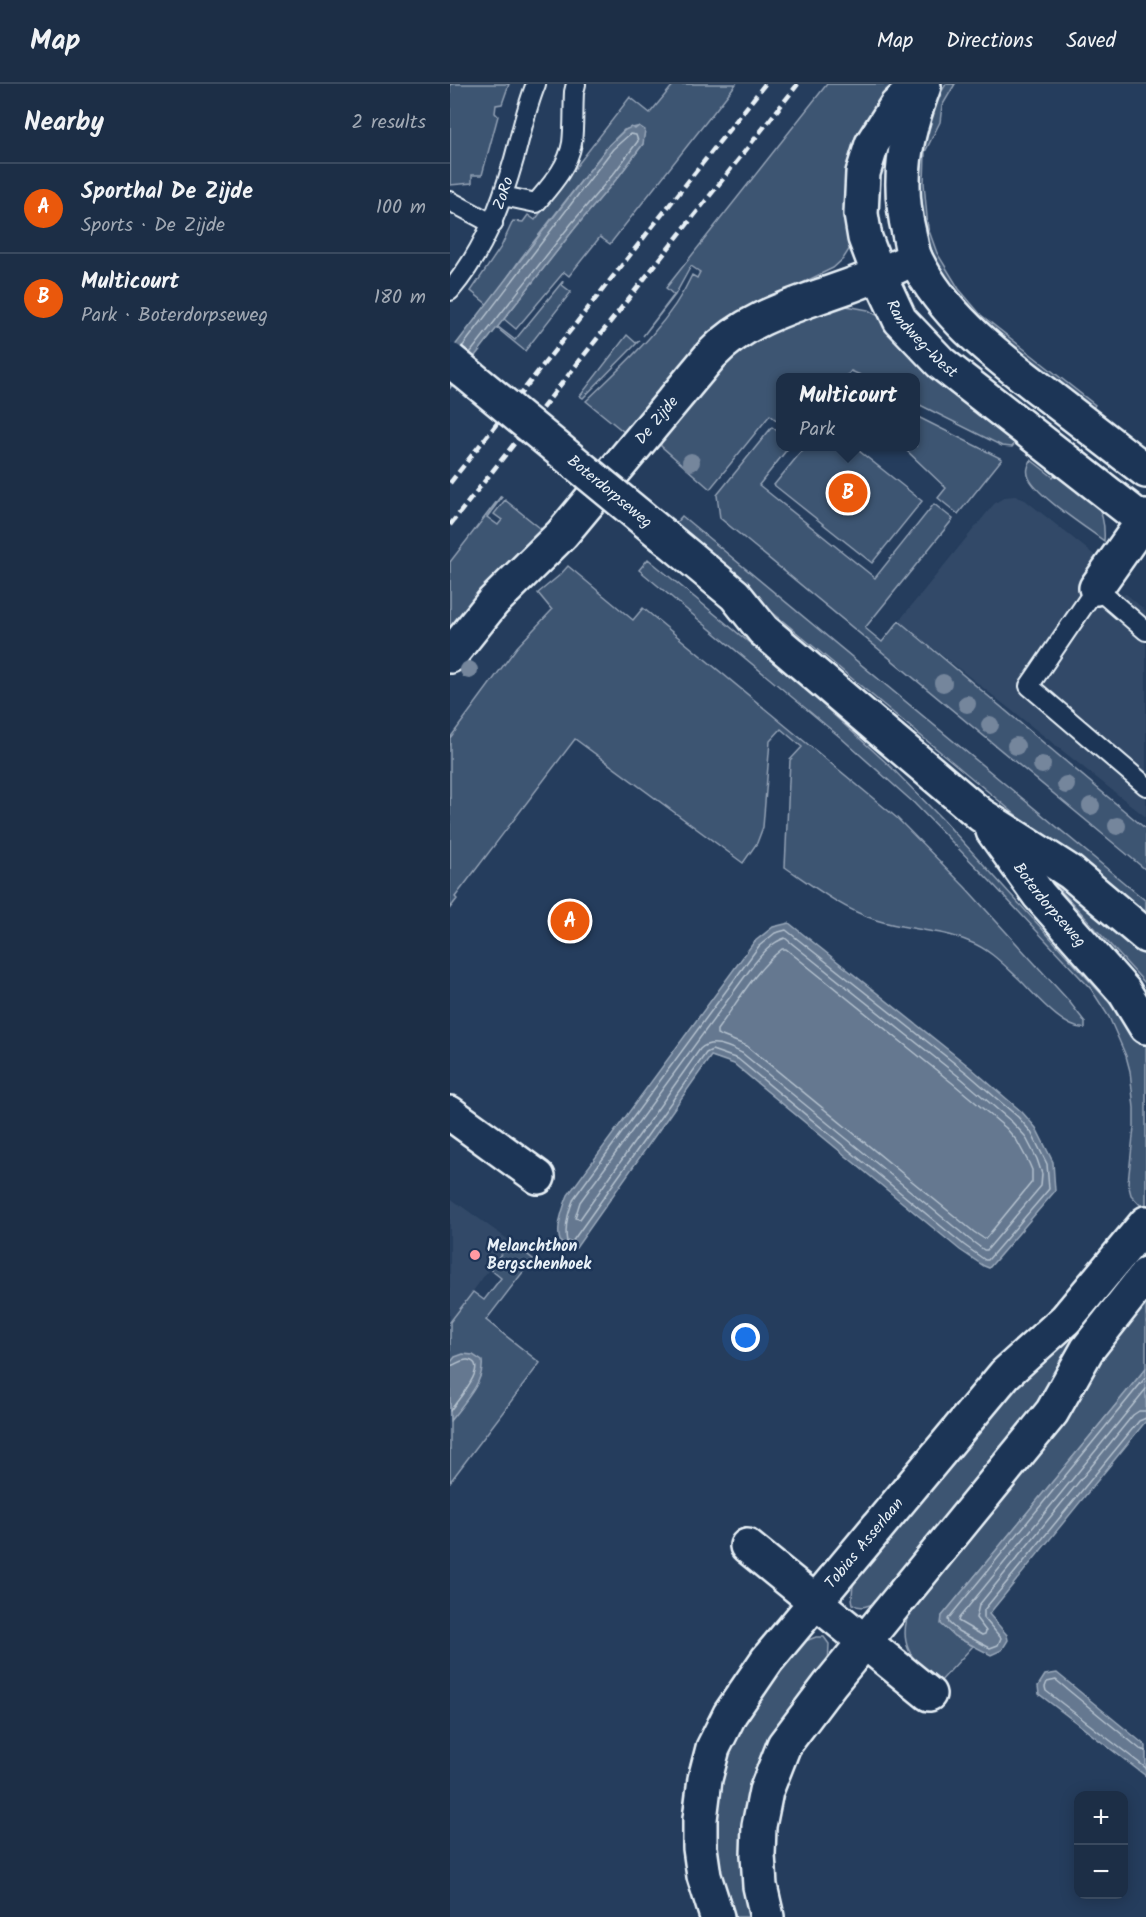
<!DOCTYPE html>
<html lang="en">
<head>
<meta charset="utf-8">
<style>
	:root { --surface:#1c2e46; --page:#293a51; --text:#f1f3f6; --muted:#a0a8b3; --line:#3a4a5f; --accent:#ea580c }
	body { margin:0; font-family:Kalam,sans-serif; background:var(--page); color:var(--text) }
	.controls { position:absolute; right:18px; bottom:18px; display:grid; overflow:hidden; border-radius:12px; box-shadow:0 3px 15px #0003 }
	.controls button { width:54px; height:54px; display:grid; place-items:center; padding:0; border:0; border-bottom:2px solid var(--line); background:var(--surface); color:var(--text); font:30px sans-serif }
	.you { position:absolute; left:296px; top:1254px; width:21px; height:21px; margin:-15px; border:4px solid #fff; border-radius:50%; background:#1a73e8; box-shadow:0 0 0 9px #1a73e833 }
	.badge { display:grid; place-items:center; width:39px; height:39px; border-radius:50%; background:var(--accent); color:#fff; font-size:20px; font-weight:700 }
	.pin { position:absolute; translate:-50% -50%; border:3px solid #fff; box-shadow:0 2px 6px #0006 }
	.popup { position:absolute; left:326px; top:289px; width:144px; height:78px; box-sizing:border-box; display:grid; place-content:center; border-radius:12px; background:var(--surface); filter:drop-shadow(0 2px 4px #0005); font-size:20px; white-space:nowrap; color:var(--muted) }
	.popup b { font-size:22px; color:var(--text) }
	.popup::after { content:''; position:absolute; left:50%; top:100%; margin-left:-12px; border:12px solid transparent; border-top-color:var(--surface) }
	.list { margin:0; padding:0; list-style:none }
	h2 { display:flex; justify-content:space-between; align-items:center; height:78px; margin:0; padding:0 24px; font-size:26px }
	h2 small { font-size:20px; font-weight:400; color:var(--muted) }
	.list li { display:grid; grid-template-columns:39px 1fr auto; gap:18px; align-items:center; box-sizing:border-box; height:90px; padding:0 24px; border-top:2px solid var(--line) }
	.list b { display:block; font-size:22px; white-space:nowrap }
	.list p { margin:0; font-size:20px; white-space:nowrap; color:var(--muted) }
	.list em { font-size:20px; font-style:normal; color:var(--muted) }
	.map { position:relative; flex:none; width:696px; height:1833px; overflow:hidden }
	header { display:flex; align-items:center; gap:36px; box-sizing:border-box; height:84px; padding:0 30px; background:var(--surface); border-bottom:2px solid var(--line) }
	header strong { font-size:28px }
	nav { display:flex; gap:33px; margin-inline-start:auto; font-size:21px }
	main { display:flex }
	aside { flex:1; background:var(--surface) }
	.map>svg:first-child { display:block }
	.built { fill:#334a68 }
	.green { fill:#3e5472; stroke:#93a2b5; stroke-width:1.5 }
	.water { fill:#657890; stroke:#99a8ba; stroke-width:1.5 }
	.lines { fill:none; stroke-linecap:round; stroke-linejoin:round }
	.shore { stroke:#b4c1ce; stroke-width:1.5 }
	.lane-casing { stroke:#e8f1f8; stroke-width:22 }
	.street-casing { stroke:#e8f1f8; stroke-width:38 }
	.secondary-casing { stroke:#e8f1f8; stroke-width:38 }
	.lane { stroke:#1d3557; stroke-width:18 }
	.street { stroke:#1d3557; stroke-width:33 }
	.secondary { stroke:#1d3557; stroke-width:33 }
	.rail { stroke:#e8f1f8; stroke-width:4.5; stroke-dasharray:9 4.5; stroke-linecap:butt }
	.secondary-bridge-casing { stroke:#e8f1f8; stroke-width:38; stroke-linecap:butt }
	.secondary-bridge { stroke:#1d3557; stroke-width:33 }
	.tree { fill:#74869c }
	.poi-dot { fill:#ff9aa2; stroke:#1d3557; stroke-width:2 }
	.labels { text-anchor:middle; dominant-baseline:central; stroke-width:5; stroke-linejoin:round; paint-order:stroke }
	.street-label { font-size:16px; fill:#e8f1f8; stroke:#1d3557 }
	.poi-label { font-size:16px; font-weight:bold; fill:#e8f1f8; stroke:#1d3557; text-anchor:start }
</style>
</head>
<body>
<header>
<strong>Map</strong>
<nav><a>Map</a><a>Directions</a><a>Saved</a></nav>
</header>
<main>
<aside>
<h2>Nearby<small>2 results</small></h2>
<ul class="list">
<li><span class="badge">A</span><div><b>Sporthal De Zijde</b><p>Sports · De Zijde</p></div><em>100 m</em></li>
<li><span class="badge">B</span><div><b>Multicourt</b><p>Park · Boterdorpseweg</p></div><em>180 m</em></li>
</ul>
</aside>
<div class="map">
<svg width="696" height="1833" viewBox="0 0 696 1833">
	<rect width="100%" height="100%" fill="#253d5d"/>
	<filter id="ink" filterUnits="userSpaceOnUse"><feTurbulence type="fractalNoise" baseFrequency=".0167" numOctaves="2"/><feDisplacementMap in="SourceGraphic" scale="12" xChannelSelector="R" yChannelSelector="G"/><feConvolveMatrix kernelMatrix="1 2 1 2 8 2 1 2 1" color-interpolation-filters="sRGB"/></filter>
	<g filter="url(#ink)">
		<path class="built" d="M565,412l10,4 73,58 3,44 25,-8 20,17v206l-247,-196 95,-117 11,-7z
			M0,1114l60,43 -60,81z"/>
		<path class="green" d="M0,0h59l-7,20 -6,1 -1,8 3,3 -16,59h-10v8l-22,2z
			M224,0h62l-126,160 -10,-7 -31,39 -5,-4 -48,57 -12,-10 71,-91 44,-52 24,-32 -6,-17 -13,3 -15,15 -88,113 -33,47 -17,-14 30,-44 12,-26 10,1 5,-7 7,5 95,-123 20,16z
			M377,0h71l-48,164 -7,11 -10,9 -84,41 -120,127 -43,-35c39,-38 83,-76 106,-126l5,3 3,-6 -9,-6 -16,29 -32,41 31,-41 -8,-7z
			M496,0h9l-13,22 -2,16 -15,30 -1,31 4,45 9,25 22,36 22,26 114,90 -4,6 -105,-85 -32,-35 -21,-36 -12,-36 -3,-56 14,-55z
			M113,197l-1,4 9,7 -46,59 -28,-23 1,-1 17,13z
			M391,221l27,5 14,8 135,123 -5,6 -10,-1 -86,-43v-25l-51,-1 -14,-6 -5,6 -66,1v45l-10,-8 -60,74 -49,-43 -1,-7c32,-36 62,-80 104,-104 24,-13 51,-21 77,-30z
			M177,251l9,8 4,-3 -57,58 -3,-2z
			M466,332l86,43 -44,55 -20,-16 8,-10 -43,-41 13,-1z
			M322,343l8,6v13l9,1 -30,38 116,93 59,-74 19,15 -88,109 17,14 17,-21 247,208v41l-426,-352 -3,-23z
			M355,363h49l68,54 -50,62 -98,-78z
			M581,376l22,17 10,-12c23,24 44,39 41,76 -17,-13 -67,-45 -75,-63 -3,-7 -1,-12 2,-18z
			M51,412l1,1 -15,20 11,8 4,-5 -8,-6 11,-14 40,32 -95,105v-75z
			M232,432l464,385v22l-475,-395z
			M198,475l154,127 89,81 52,53 203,223v161l-3,4 -12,-13 -3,-12 6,-56v-19l-4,-37 -4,-15 -17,-39 -18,-28 -100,-107 -77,-79 -74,-66 -201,-167z
			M118,482l65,54 10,-12 254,210 68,69 103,113 17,22v6c-21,3 -53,-37 -68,-51 -14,-13 -28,-28 -47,-35 -30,-13 -63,-12 -94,-22 -33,-11 -62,-33 -91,-53l5,-107 12,-13 -21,-18 -11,12 -7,86 -6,16 -14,20 -168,-124 -120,158 2,2 -7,9v-170l67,-91 35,-37 -14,-17 22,-18z
			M601,790l95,73v37l-94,-103z
			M60,1157l23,18 -47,61 54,43 -90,119v-160l23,-30 11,8 17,-22 -11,-9z
			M688,1165l8,7v5l-85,120 -183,221c-9,3 -17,8 -25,2 -4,-18 5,-33 13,-48z
			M696,1206v78l-204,248 12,20 19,10 -35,38c-25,-24 -43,-39 -27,-77z
			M366,1553h8l5,7 -1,22 -28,41 -44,210h-30l-11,-37 -4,-85 31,-81 61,-72z"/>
		<path class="water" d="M189,42l6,4 -2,14 -24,32 -44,52 -125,160v-36l159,-207 16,-15 6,-3 4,2z
			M339,839l182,145 51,44 14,16 17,34 2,29 -66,77 -5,-2 -24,-16 -226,-186 -23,-8 -135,192 -5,2c-22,-5 -9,-40 -3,-55l186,-253 19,-15z
			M13,1270l10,1 9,6c3,21 -20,44 -32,60v-58l5,-6z
			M696,1284v53l-157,193 18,21 1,5 -6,10 -11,5 -37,-19 -13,-12 1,-8z
			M607,1589l89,73v30l-107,-82 -1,-8 7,-11z"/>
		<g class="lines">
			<path class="shore" d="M12,263l151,-198 17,-15 6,1 2,6 -23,31 -44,52 -101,129
				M336,846l181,143 51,44 13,15 16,32 2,25 -61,71h-3l-21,-15 -226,-186 -26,-9 -6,3 -134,189h-5c-3,-16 1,-30 7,-44l185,-252 16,-13z
				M335,854l177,141 50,43 13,14 12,23 5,15 -1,12 -54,64h-3l-15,-11 -227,-186c-13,-6 -30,-15 -42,-4l-120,170 -5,-1 5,-16 174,-238c8,-10 18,-22 31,-26z
				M332,865h4l170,137 50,42 11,13 12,22 3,7v12l-46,56h-3l-9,-6 -227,-186 -30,-12v-4c20,-27 38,-60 65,-81z
				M0,1282c7,-1 10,-7 18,-6 23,3 -12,42 -18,51
				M696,1293l-198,242 1,4 9,8 32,17 8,-3 3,-7 -17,-20v-8l155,-189 7,-3
				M696,1305l-187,229 -1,3 24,14 3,-1 1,-3 -10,-13 3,-13 154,-190 6,-4h7
				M696,1667l-6,-2 -84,-69 -9,2 -2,5 1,4 100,77"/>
			<g class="lane-casing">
				<g id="lane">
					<path d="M53,112l33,7c15,-18 32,-36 36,-60 2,-16 1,-34 2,-51l2,-8"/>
					<path d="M0,117l43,23"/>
					<path id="s1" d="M0,207c33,-39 50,-83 64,-132 7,-25 12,-51 22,-75"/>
					<path d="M696,547l-50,-43 -67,98 117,100"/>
				</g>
			</g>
			<g class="street-casing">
				<g id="street">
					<path d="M646,504l50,-71"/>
					<path id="s2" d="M0,572l43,-54 69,-68 149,-179c32,-34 75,-47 118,-62 30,-10 58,-21 86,-35"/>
					<path d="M0,1029l88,64"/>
					<path d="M297,1462l182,148"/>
				</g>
			</g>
			<g class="secondary-casing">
				<g id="secondary">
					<path id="s3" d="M469,0l-23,22 -24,38 -9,29 -2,41 4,24 14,37 21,45 41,43 205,160"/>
					<path d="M474,2c-19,51 -28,94 -15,147 2,9 3,19 7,27 28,57 80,95 129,133 34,26 67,52 101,78"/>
					<path d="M214,452l71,59 28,35 218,185 89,57 76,64"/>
					<path id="s4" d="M543,747l46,64 85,96 22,36"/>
					<path id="s5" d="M267,1833l-13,-41 -4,-28v-29l5,-40 8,-31 17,-34 37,-54 238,-286 61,-55 80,-96"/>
					<path d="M317,1833l-7,-31 -2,-31 1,-29 7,-35 18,-46 46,-61 222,-272 35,-62 59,-75"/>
				</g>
			</g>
			<use href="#lane" class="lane"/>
			<use href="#street" class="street"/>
			<use href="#secondary" class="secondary"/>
			<path class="rail" d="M0,399l315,-399
				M0,441l348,-441"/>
			<g class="secondary-bridge-casing">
				<g id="secondary-bridge">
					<path id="s6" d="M0,276l214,176"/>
				</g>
			</g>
			<use href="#secondary-bridge" class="secondary-bridge"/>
		</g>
		<g class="tree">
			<circle cx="241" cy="378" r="9"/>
			<circle cx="19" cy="586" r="9"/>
			<circle cx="493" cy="599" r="9"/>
			<circle cx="517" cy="620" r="9"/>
			<circle cx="540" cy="641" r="9"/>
			<circle cx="566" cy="662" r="9"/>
			<circle cx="592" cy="681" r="9"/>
			<circle cx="616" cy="701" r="9"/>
			<circle cx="641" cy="722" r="9"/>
			<circle cx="667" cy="742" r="9"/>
		</g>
	</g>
	<circle class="poi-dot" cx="25" cy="1171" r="6"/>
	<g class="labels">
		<g class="street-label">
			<text stroke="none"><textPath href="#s1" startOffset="112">ZoRo</textPath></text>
			<text stroke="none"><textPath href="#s3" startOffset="290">Randweg-West</textPath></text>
			<text stroke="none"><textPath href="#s2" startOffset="314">De Zijde</textPath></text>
			<text stroke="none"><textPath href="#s6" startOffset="207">Boterdorpseweg</textPath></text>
			<text stroke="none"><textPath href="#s4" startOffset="93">Boterdorpseweg</textPath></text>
			<text stroke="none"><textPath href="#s5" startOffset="428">Tobias Asserlaan</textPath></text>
		</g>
		<g class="poi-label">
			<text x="37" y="1162">Melanchthon<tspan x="37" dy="18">Bergschenhoek</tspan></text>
		</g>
	</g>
</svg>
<div class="controls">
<button>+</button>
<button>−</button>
</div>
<div class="you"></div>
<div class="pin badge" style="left:120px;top:837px">A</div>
<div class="pin badge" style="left:398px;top:409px">B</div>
<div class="popup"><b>Multicourt</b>Park</div>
</div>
</main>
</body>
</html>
